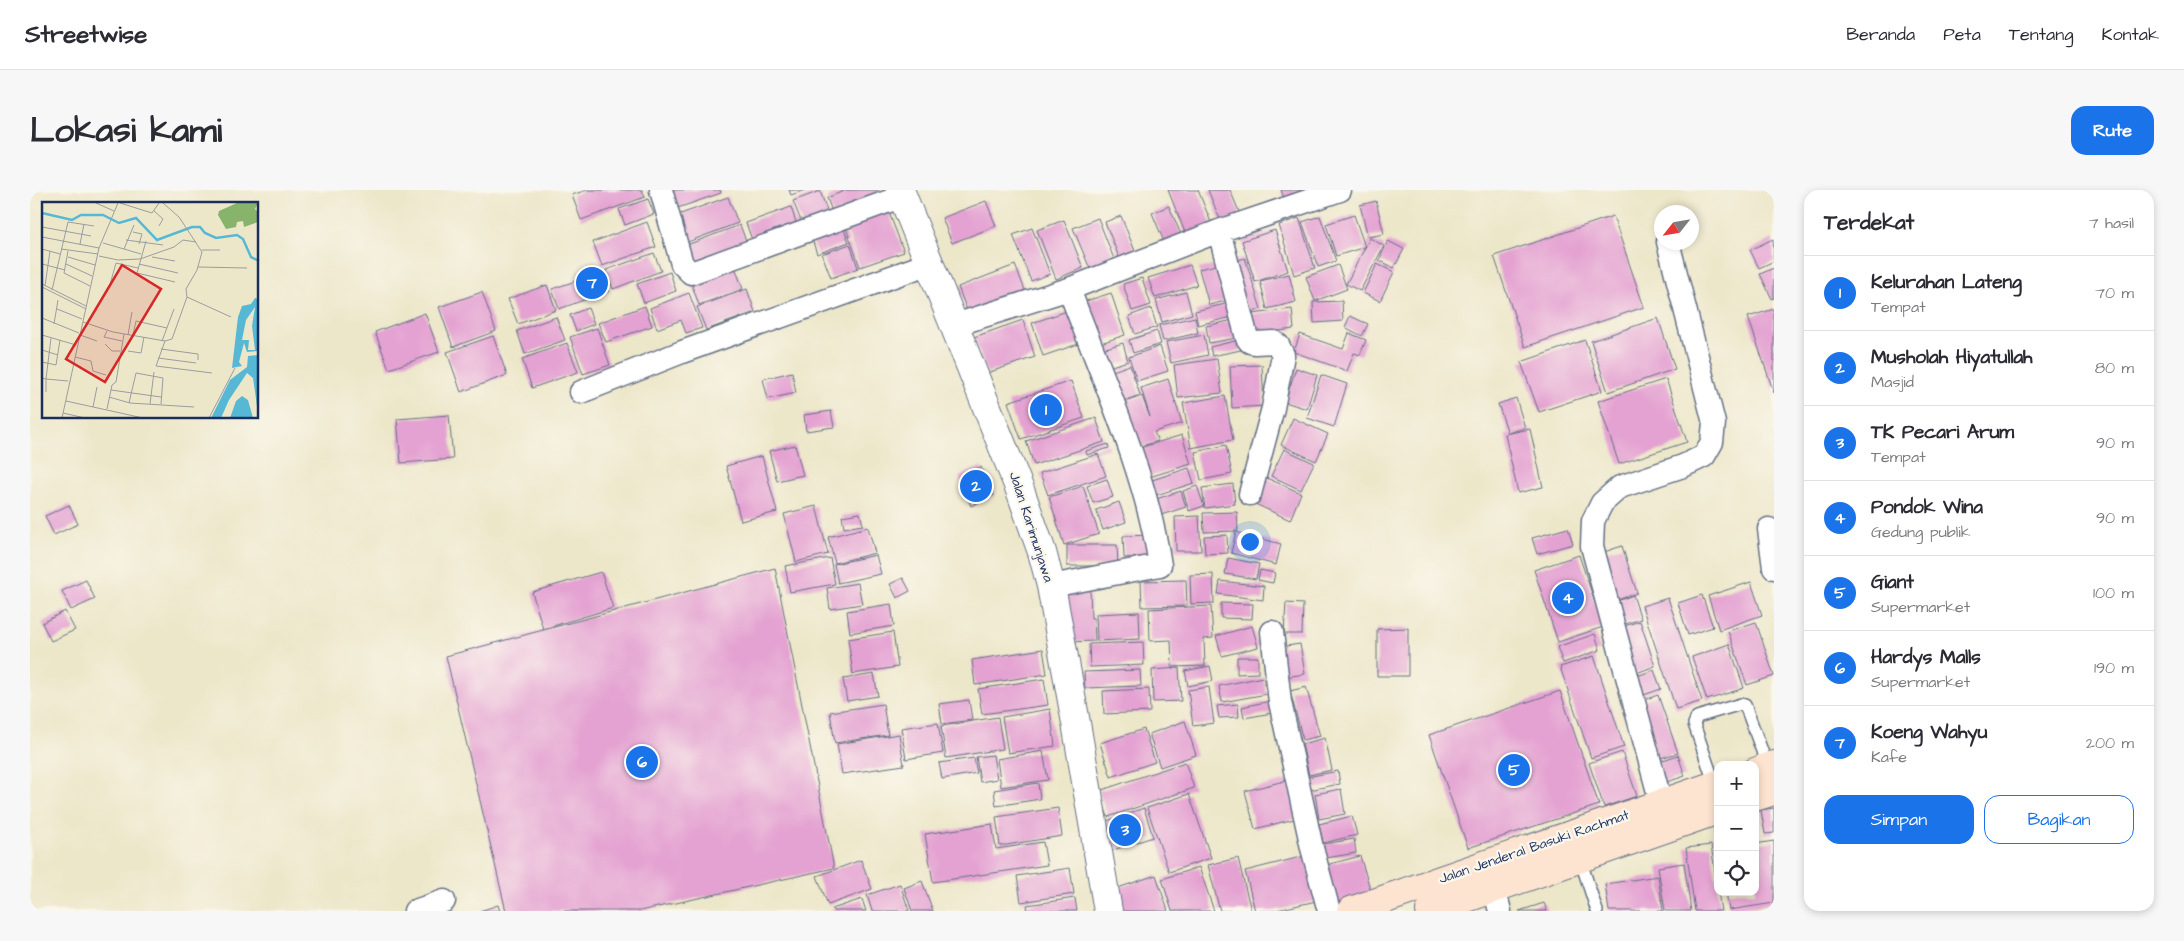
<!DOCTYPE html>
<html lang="id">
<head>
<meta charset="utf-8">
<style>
	:root { --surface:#fff; --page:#f7f7f7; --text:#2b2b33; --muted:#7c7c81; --line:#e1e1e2; --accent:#1a73e8 }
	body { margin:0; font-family:"Architects Daughter",sans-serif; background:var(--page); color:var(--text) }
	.controls { position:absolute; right:15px; bottom:15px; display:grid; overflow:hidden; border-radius:10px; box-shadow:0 2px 8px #0003 }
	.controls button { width:45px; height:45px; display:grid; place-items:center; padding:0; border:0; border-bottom:1px solid var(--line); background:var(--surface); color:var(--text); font:25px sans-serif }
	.compass { position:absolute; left:1624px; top:15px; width:45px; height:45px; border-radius:50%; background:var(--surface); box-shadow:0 2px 8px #0003; rotate:239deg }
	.you { position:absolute; left:1219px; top:351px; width:18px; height:18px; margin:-12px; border:4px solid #fff; border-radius:50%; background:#1a73e8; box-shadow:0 0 0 8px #1a73e833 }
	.badge { display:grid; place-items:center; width:32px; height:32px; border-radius:50%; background:var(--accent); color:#fff; font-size:16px; font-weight:700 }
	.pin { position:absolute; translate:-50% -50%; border:2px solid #fff; box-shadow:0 1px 5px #0006 }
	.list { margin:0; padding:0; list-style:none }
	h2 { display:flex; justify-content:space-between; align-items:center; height:65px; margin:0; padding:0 20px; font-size:21px }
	h2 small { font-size:16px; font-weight:400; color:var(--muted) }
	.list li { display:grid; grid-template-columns:32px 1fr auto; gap:15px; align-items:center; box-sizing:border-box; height:75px; padding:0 20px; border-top:1px solid var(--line) }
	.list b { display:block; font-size:19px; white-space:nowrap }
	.list p { margin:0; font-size:16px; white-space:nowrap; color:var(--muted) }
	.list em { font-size:16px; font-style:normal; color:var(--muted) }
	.actions { display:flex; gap:10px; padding:15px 20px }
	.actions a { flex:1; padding:11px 0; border:1px solid var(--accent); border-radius:15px; text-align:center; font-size:18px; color:var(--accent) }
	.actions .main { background:var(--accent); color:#fff }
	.icon { flex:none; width:28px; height:28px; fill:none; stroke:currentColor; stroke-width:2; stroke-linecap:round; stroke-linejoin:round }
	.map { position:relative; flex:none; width:1744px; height:721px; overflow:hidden; border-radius:15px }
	header { display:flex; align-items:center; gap:30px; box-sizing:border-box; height:70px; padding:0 25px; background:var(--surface); border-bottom:1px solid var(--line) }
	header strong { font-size:24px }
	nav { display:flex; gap:28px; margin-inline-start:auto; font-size:18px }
	.intro { display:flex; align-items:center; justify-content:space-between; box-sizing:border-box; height:120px; padding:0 30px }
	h1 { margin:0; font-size:35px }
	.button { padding:12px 22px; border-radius:15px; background:var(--accent); color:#fff; font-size:18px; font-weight:700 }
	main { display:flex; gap:30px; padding:0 30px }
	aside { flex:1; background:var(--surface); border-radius:15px; box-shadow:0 2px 8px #0003 }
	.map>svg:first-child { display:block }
	.building { fill:#e4a2d2 }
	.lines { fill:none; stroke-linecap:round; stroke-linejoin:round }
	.service-casing { stroke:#646f84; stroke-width:14 }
	.minor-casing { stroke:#646f84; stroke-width:25 }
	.tertiary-casing { stroke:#646f84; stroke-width:30 }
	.secondary-casing { stroke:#646f84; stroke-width:30 }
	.service { stroke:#fff; stroke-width:11 }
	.minor { stroke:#fff; stroke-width:22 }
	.tertiary { stroke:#fff; stroke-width:28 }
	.secondary { stroke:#fde4d0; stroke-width:28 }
	.labels { text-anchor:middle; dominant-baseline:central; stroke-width:4.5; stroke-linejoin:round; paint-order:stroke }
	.street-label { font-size:14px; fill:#1b2f5e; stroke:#fbf7ec }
	.inset-river { fill:none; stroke:#57b8d6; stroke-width:2.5 }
	.inset-road { fill:none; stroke:#999d9f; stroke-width:1 }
	.view { fill:#d62828; fill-opacity:0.15; stroke:#d62828; stroke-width:2.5 }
	.inset-edge { fill:none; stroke:#1b2f5e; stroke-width:2.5 }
</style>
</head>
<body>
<header>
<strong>Streetwise</strong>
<nav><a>Beranda</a><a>Peta</a><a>Tentang</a><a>Kontak</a></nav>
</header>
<div class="intro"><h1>Lokasi kami</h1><a class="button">Rute</a></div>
<main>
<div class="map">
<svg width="1744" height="721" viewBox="0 0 1744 721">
	<rect width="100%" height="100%" fill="#fbf7ec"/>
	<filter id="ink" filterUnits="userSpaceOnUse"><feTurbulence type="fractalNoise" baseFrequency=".02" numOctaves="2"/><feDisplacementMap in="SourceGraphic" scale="10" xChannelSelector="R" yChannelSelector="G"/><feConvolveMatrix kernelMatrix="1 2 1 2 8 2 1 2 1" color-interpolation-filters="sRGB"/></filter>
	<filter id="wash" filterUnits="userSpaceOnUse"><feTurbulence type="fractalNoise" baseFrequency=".0096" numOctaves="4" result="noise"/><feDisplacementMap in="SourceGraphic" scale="20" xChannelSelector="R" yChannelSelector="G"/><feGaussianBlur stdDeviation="1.12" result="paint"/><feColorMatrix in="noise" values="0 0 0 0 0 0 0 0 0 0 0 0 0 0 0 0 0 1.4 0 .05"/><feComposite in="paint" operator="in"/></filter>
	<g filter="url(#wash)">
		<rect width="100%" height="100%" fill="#ede7ca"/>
		<g id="blocks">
			<path class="building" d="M557,0h55l3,7 -64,23 -9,-25z
				M634,0h56l1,3 -49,17z
				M759,0h16l-14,5z
				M816,0h32l2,6 -47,18 -6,-16z
				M1138,0h30l14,35 -26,10z
				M1178,0h22l10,24 -19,8z
				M1251,0h35l-31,11z
				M790,1l9,25 -26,10 -10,-25z
				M698,7l10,26 -53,20 -10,-27z
				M618,9l6,15 -29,11 -6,-16z
				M956,11l10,25 -44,17 -10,-25z
				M1346,11l8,33 -16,3 -8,-32z
				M1139,16l13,31 -17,7 -13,-31z
				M761,17l8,25 -44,16 -9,-25z
				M858,20l16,42 -44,15 -15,-42z
				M1324,25l11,32 -29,9 -10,-32z
				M1091,26l14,35 -16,6 -14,-35z
				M1290,26l16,45 -18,6 -16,-45z
				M1583,26l31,91 -119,40 -31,-91z
				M1068,28l16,41 -24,10 -17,-41z
				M1269,28l16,50 -21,7 -15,-50z
				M1034,30l19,48 -27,11 -19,-49z
				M617,32l9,25 -54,19 -9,-24z
				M710,35l9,24 -56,20 -9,-23z
				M813,37l6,15 -32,12 -5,-15z
				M1002,38l18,46 -19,7 -18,-46z
				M1245,40l13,41 -33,11 -13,-41z
				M1340,48l14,8 -24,45 -14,-7z
				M1743,49l1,22 -15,7 -9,-18z
				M1358,51l16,8 -10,19 -15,-8z
				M820,54l8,24 -27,10 -9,-24z
				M624,63l7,18 -48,18 -7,-19z
				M1215,68l16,51 -13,4 -16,-51z
				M1190,74l10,36 -21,5 -10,-36z
				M1347,74l17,8 -14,29 -17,-8z
				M985,75l10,25 -57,23 -10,-26z
				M1160,75l7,20 -42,13 -7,-20z
				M1308,75l9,24 -32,12 -9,-24z
				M705,77l8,22 -44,16 -8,-23z
				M1744,78v30l-2,1 -12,-25z
				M572,82l7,19 -50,18 -7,-20z
				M640,82l6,19 -32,12 -7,-19z
				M1259,84l7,28 -29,7 -7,-28z
				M1112,88l9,27 -19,6 -9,-27z
				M517,95l9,25 -38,14 -10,-25z
				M717,99l8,23 -49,18 -9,-23z
				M452,102l14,39 -43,16 -14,-40z
				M1156,102l6,22 -30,8 -6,-22z
				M659,103l13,35 -16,5 -5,-13 -24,9 -7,-21z
				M1081,103l14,42 -33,11 -15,-42z
				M1312,111l1,20 -29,2 -1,-21z
				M1204,112l3,14 -39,9 -3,-14z
				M615,116l7,20 -46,16 -8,-19z
				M558,118l6,16 -18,7 -6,-16z
				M1121,118l6,19 -22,7 -6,-18z
				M1043,119l11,33 -41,14 -11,-33z
				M1262,119l2,20 -40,5 -2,-20z
				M1744,119v84l-26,-76z
				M395,123l14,39 -50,17 -14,-37z
				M1320,126l18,8 -6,12 -17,-9z
				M526,127l9,23 -40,14 -8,-23z
				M1165,127l3,16 -35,8 -4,-16z
				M1628,128l17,51 -67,23 -17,-51z
				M1208,129l4,18 -33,6 -3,-17z
				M993,130l12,37 -48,16 -13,-36z
				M567,138l13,37 -27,9 -13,-37z
				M1127,141l4,13 -28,9 -4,-13z
				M1319,143l17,7 -6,15 -6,-2 -7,18 -53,-19 6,-18 43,15z
				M1174,145l4,20 -37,8 -5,-21z
				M463,146l14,39 -46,17 -14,-40z
				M1209,150l2,10 -29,6 -2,-9z
				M1555,150l17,51 -63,21 -18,-50z
				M537,153l11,29 -46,16 -10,-29z
				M1093,153l5,18 -23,7 -6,-18z
				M1130,156l8,25 -31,10 -8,-24z
				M1187,169l5,34 -44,5 -4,-33z
				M1100,175l10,30 -23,8 -10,-30z
				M1232,175l2,41 -32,2 -2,-42z
				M1266,178l21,7 -10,34 -22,-7z
				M762,182l4,21 -28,6 -5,-20z
				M1291,185l26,9 -13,43 -27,-9z
				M1138,189l14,44 -28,9 4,9 -26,8 -15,-44 25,-9 8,21 -9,-29z
				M1636,189l21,63 -68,22 -21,-63z
				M1041,191l13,37 -63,21 -13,-37z
				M1195,206l8,44 -42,8 -8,-45z
				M1486,208l9,30 -17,5 -10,-29z
				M801,221l3,16 -28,4 -2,-16z
				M419,225l4,44 -52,4 -4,-44z
				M1066,228l8,24 -70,23 -8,-24z
				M1263,228l35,16 -12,27 -35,-16z
				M1500,239l13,58 -25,6 -13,-59z
				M1152,245l9,29 -48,15 -10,-29z
				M1078,254l1,4 -22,7 -1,-4z
				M765,255l8,30 -26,6 -8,-30z
				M1196,255l6,29 -31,6 -6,-28z
				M1254,259l30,14 -13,27 -30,-14z
				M1068,264l8,22 -58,19 -8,-22z
				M732,266l15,56 -36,9 -15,-55z
				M951,277l13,28 -23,11 -12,-29z
				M1159,278l5,15 -44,14 -4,-15z
				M1234,287l37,16 -11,27 -37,-17z
				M1077,289l6,18 -20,6 -6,-17z
				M1203,294l2,20 -30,4 -3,-20z
				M1053,296l16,48 -35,11 -15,-48z
				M1167,296l7,20 -15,5 -6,-20z
				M1151,301l5,16 -28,9 -5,-16z
				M1089,312l7,20 -23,8 -7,-20z
				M39,315l9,19 -24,11 -9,-19z
				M786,316l12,48 -32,8 -12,-48z
				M1207,322l1,19 -34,1 -1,-19z
				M830,323l3,12 -19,3 -2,-12z
				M1169,326l2,35h-25l-1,-34z
				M838,337l7,26 -40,10 -7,-26z
				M1538,338l5,16 -36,10 -5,-16z
				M1206,342l45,12 -5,21 -45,-12z
				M1123,345l1,21 -30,2 -1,-22z
				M1197,345l1,18 -23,1 -1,-18z
				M1037,355h50l1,21h-51z
				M1592,356l15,47 -20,7 -16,-47z
				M846,365l5,19 -43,9 -4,-19z
				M1549,365l24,72 -45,15 -24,-72z
				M800,368l5,26 -45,8 -5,-26z
				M1198,368l31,6 -3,15 -31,-5z
				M745,378l59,300 -194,43h-134l-60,-255z
				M1230,380l15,3 -2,10 -15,-3z
				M571,382l12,36 -70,21 -11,-37z
				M1183,384l1,29 -23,1 -1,-29z
				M873,388l7,13 -13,7 -7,-14z
				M56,390l9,19 -24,11 -9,-19z
				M1156,390l1,26 -45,1 -1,-26z
				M1190,391l44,5 -1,14 -45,-6z
				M1721,392l11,33 -43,15 -11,-34z
				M828,393l4,21 -32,5 -3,-21z
				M1060,398l1,30h3l1,23 -28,1 -7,-53z
				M1603,405l8,24 -19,6 -7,-23z
				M1672,405l11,32 -25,8 -10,-32z
				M1638,408l34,103 -26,8 -34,-103z
				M1191,413l32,1 -1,15 -31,-1z
				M1256,413l17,1 -1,30h-18z
				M861,414l3,22 -44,7 -3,-22z
				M1181,416l2,32 -9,1 1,27 -33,1 -1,-27 -21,1 -1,-32z
				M35,421l10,19 -24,11 -9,-18z
				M1109,422l1,27 -43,2 -1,-27z
				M1610,431l15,45 -21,8 -16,-46z
				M1726,432l18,54 -27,9 -19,-54z
				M1222,436l6,21 -36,9 -6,-20z
				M1378,438v48h-31v-47z
				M863,442l5,35 -45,7 -5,-35z
				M1565,444l5,16 -37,13 -6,-16z
				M1113,452l1,23 -54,2 -1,-23z
				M1270,454l5,30 -20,3 -5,-30z
				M1699,454l15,44 -37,12 -15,-43z
				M1013,459l4,25 -72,11 -3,-25z
				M1564,466l30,91 -33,11 -31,-91z
				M1207,467h21v16l-21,1z
				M1180,476l3,15 -25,5 -3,-15z
				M1149,478l2,33 -28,1 -1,-32z
				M1110,480l1,16 -56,2 -1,-16z
				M1624,480l7,19 -23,8 -7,-19z
				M844,484l4,22 -31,5 -4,-22z
				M1233,487l4,17 -45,8 -3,-16z
				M1014,489l4,26 -66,9 -4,-25z
				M1179,497l5,36 -21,3 -5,-36z
				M1276,497l14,49 -17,4 -13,-49z
				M1119,499l1,23 -46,2 -1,-23z
				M1530,501l39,114 -131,43 -39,-113z
				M1628,505l20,58 -21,6 -19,-57z
				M939,510l3,20 -30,4 -3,-20z
				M1240,511l2,12 -28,5 -2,-11z
				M853,514l5,31 -53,8 -5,-31z
				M1208,514l1,13 -20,1 -2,-12z
				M1020,519l5,37 -47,7 -6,-36z
				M968,527l5,32 -57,9 -5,-32z
				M1155,531l11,34 -36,12 -11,-33z
				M908,533l5,30 -37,6 -5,-31z
				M1114,539l11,33 -44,15 -11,-34z
				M869,544l5,31 -62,9 -5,-30z
				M1295,548l7,32 -23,5 -7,-31z
				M1013,561l5,29 -47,7 -4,-28z
				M1592,562l15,44 -33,11 -15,-44z
				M963,565l4,24 -17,3 -4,-25z
				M1648,565l7,21 -21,7 -7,-21z
				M944,568l3,15 -35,6 -3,-16z
				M1155,572l9,26 -86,29 -9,-26z
				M1308,581l2,13 -31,6 -2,-13z
				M1258,590l10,38 -43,11 -10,-38z
				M1008,593l2,16 -44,7 -2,-16z
				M1311,599l4,25 -26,5 -4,-25z
				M1159,604l22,64 -42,14 -22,-64z
				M1028,618l4,28 -62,10 -4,-29z
				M1114,618l9,29 -46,15 -9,-28z
				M1744,618v25l-9,1 -4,-24z
				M1322,626l5,19 -34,8 -4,-19z
				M962,634l4,25 47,-7 4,23 -114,17 -8,-48z
				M1324,649l2,14 -30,5 -3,-14z
				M1744,651v62l-45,7 -3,-18h29v-48z
				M1681,655l10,66h-26l-9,-63z
				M1275,666l11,45 -43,10h-18l-10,-40z
				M1330,666l12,39 -34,10 -12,-40z
				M1208,668l13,53h-31l-12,-46z
				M831,670l11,29 -44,16 -11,-29z
				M1654,673l7,48h-26l-7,-44z
				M1169,677l15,44h-42l-10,-32z
				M1040,678l4,26 -53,8 -4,-26z
				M1126,685l12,36h-49l-7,-21z
				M1628,686l5,35h-54l-4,-27z
				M892,691l11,30h-21l-8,-23z
				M870,694l9,27h-37l-5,-16z
				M1045,708l2,13h-49l-1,-6z
				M832,709l4,12h-33l-1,-2z
				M1514,713l3,8h-28z
				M468,715l2,6h-20z"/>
		</g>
	</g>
	<g filter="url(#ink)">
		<use href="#blocks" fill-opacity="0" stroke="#646f84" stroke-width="1"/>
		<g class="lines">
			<g class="service-casing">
				<path id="service" d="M1685,595l-21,-61 3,-7 44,-13 4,1 23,62
					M1550,669l17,52"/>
			</g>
			<g class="minor-casing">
				<path id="minor" d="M631,0l21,74 9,9 212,-77
					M1189,41l28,107 3,4 5,1 19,-1 4,3 5,10 -10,53 -23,86
					M925,135l114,-36 150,-58 121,-41
					M551,202l101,-40 248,-89
					M1739,339l5,39
					M1021,396l109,-21c-14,-94 -58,-187 -91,-276
					M1242,442l8,70 32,146 17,63
					M1631,613l-69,-257 1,-25 9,-18 18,-16 63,-21 21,-10 8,-14 2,-19 -46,-181
					M1464,698l6,23
					M385,721l29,-10"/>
			</g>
			<g class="tertiary-casing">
				<path id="tertiary" d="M870,0l120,300 22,62 9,34 25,137 32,188"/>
			</g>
			<g class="secondary-casing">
				<path id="secondary" d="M1725,582l19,-7
					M1725,607l19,-6
					M1321,721l367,-127
					M1400,721l288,-101"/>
			</g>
			<use href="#service" class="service"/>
			<use href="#minor" class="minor"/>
			<use href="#tertiary" class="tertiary"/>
			<use href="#secondary" class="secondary"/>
		</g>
	</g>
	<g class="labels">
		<g class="street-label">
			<text transform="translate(1001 337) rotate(72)">Jalan Karimunjawa</text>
			<text transform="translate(1504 657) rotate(-19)">Jalan Jenderal Basuki Rachmat</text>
		</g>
	</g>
	<g transform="translate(12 12)">
		<rect width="216" height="216" fill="#ede7ca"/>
		<path d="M195,1h21l-3,6 3,3v10l-14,5 -1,-6 -6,1 -1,5 -10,2 -8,-14 1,-4z" fill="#88b36a"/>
		<path d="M213,96l3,1v52l-11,1 -3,-9 -5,19 3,4 -10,2 6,-51 4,-11 9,-2zM213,105l-3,19 3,24h-7l1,-10h-7l4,-20zM216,153v58l-5,-35 -6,-5 -18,27 -8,18h-10l19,-38 17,-13 1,-11zM200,194l6,4 5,18h-23l6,-17z" fill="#57b8d6" fill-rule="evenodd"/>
		<path class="inset-river" d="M0,11l30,7 9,-5h22l16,8 17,-5 21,22 35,-13h8l5,6 11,5 21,-3 6,4 8,18 8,4"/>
		<path class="inset-road" d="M54,1l18,8M78,1l32,10 7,-10M112,9l9,8 -4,7M92,23l-10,24 17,5M0,25l49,9M91,30l9,2 -3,10M0,35l57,11M84,38l37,5M104,39l-9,32 38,9M61,41l21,6M38,42l4,-20M0,47l18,5M19,47l37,5M160,48h18M26,49l-4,22 26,13M57,54l19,4 22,-1 34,-12 9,-7 13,2M26,55l27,8M110,55l23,4M0,62l23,6M24,62l26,12M97,62l39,9M156,65l49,1M0,82l44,22M3,84l5,-35M0,85l44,22M67,86l7,-25 22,5M10,88l16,-68 26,4M145,95l44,20M15,107l25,10M0,116l37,15M41,120l30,10 52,9 7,-2 15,-42 -1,-8 11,-19 5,-18 -23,-35 -16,-14M12,122l4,-24M65,129l-3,6 18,4M0,133l34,10M38,133l17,6M86,133l4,-23M91,133l3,-14 31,7M9,136l-5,41 22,2M120,139l12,-32M123,139l-9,25 56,7M63,142l7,7h8M119,147l37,5v6M0,148l16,5M86,149l13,2 3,-16M33,155l16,4 2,10 13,4M116,156l38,5M0,160l14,3 4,-25M0,176l4,1v13M69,188l50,7M67,195l21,6 64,4M24,199l77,17M87,201l7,-30 27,5 -2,26M108,202l4,-32M51,205l4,-20M65,207l5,-24 4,-3 8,-48M21,211l22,5M20,216l37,-170 19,-45M167,216l26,-50"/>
		<path class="view" d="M80,63l39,24 -56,93 -39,-23z"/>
		<rect width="216" height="216" class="inset-edge"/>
	</g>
</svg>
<div class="controls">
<button>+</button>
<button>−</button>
<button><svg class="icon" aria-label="locate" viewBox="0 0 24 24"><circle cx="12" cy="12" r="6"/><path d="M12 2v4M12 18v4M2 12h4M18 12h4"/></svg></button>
</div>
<svg class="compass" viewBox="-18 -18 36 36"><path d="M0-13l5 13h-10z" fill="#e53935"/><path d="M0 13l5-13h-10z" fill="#7c7c81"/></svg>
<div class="you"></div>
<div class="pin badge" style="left:1016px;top:220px">1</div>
<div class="pin badge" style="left:946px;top:296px">2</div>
<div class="pin badge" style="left:1095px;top:640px">3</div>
<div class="pin badge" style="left:1538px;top:408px">4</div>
<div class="pin badge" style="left:1484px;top:580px">5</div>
<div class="pin badge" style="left:612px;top:572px">6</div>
<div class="pin badge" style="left:562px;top:93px">7</div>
</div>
<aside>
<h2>Terdekat<small>7 hasil</small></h2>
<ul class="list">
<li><span class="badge">1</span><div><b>Kelurahan Lateng</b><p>Tempat</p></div><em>70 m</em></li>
<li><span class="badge">2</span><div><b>Musholah Hiyatullah</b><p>Masjid</p></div><em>80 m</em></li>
<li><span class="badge">3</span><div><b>TK Pecari Arum</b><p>Tempat</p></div><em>90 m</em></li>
<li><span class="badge">4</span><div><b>Pondok Wina</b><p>Gedung publik</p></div><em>90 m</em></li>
<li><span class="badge">5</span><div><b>Giant</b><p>Supermarket</p></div><em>100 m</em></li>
<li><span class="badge">6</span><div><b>Hardys Malls</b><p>Supermarket</p></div><em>190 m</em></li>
<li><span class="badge">7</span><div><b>Koeng Wahyu</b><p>Kafe</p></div><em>200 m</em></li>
</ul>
<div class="actions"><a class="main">Simpan</a><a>Bagikan</a></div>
</aside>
</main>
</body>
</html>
